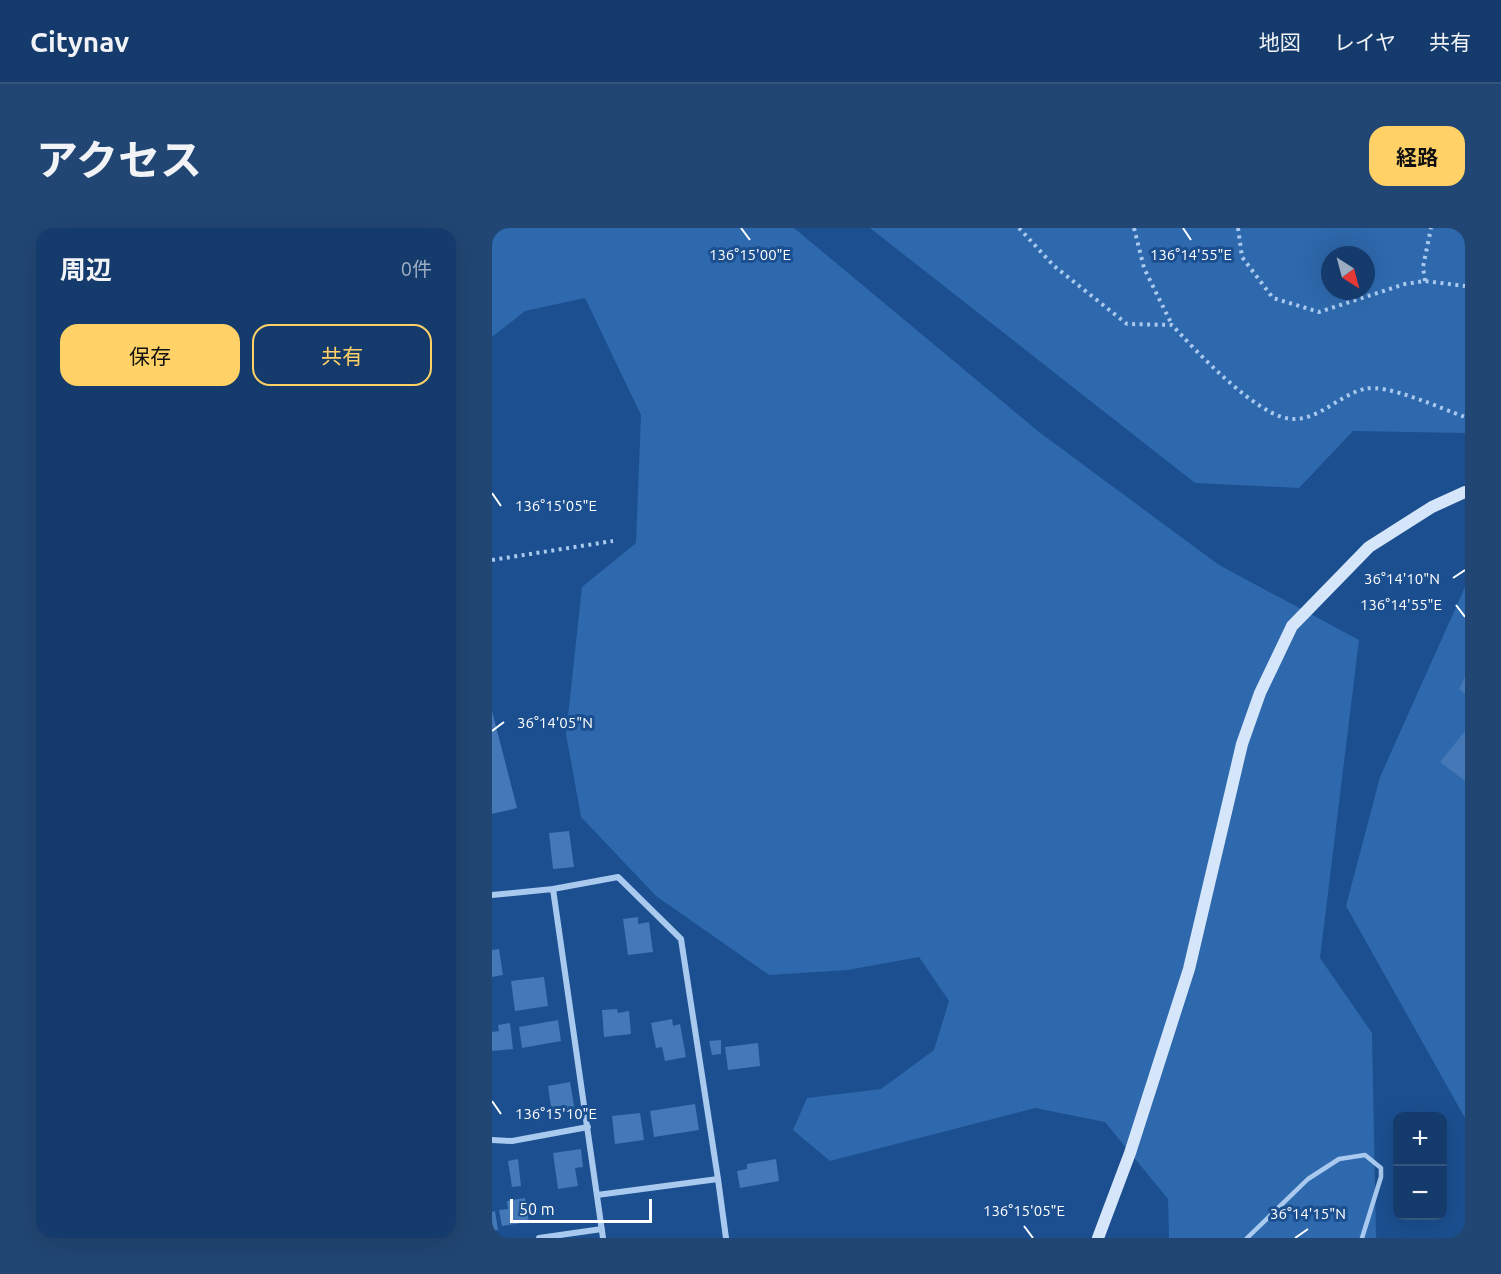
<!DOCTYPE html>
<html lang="ja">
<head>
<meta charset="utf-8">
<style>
	:root { --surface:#143b6b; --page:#214673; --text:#f1f3f6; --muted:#9dadc1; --line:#33557e; --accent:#ffd166 }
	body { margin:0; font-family:Ubuntu,"Noto Sans JP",sans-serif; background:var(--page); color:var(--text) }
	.controls { position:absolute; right:18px; bottom:18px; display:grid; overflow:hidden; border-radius:12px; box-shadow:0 6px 24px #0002 }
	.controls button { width:54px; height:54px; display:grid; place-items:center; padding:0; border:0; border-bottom:2px solid var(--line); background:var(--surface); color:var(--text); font:30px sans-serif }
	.compass { position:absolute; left:829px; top:18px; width:54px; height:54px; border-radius:50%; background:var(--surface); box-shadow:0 6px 24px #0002; rotate:144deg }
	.scale { position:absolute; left:18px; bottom:15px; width:142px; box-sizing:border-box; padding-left:6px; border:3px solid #fff; border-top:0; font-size:16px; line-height:21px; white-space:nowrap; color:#fff; -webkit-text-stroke:4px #1b4f8f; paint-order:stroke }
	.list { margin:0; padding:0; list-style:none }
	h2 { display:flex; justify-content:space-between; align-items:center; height:78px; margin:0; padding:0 24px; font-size:26px }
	h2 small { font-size:20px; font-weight:400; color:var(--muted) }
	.actions { display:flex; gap:12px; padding:18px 24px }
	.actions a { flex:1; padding:14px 0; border:2px solid var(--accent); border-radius:18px; text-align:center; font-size:21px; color:var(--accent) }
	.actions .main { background:var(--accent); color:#111 }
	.map { position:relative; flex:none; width:973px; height:1010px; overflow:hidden; border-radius:18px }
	header { display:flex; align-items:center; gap:36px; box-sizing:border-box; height:84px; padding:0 30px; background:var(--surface); border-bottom:2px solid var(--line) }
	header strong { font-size:28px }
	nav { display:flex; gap:33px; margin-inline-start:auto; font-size:21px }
	.intro { display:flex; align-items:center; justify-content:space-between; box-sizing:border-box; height:144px; padding:0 36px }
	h1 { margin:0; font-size:42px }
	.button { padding:15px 27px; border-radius:18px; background:var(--accent); color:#111; font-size:21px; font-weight:700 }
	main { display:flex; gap:36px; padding:0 36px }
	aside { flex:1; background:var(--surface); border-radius:18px; box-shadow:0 6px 24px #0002 }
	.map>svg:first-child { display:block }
	.green { fill:#2e69ad; fill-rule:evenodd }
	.building { fill:#4478b7 }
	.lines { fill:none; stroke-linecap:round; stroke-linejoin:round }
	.path { stroke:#a9c9ee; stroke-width:4; stroke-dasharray:3 4.5; stroke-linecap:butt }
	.lane { stroke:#a9c9ee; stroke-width:4.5 }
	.street { stroke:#a9c9ee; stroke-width:6 }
	.secondary { stroke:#d6e6fa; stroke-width:12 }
	.ticks { fill:none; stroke:#fff; stroke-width:2 }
	.ticks-label { font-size:15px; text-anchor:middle; fill:#fff; stroke:#1b4f8f; stroke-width:6; stroke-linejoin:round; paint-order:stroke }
</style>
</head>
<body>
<header>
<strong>Citynav</strong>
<nav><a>地図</a><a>レイヤ</a><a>共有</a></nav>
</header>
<div class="intro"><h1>アクセス</h1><a class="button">経路</a></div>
<main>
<aside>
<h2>周辺<small>0件</small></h2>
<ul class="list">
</ul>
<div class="actions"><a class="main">保存</a><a>共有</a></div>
</aside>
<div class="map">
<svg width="973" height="1010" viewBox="0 0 973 1010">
	<rect width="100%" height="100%" fill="#1b4f8f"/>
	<path class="green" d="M0,0h302l245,204 180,133 140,75 -39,318 52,75 4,204 2,1h-209l-1,-39 -63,-77 -70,-14 -205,53 -37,-31 14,-32 74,-9 53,-39 15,-49 -30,-44 -71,13 -79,5 -113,-79 -75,-79 -15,-83 16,-147 54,-44 5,-128 -56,-117 -60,13 -33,26z
		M378,0h595v205l-112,-2 -54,57 -104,-5zM838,27h36v36h-36z
		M973,359v531l-119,-212 34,-129z"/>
	<path class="building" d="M973,449v17l-6,-5z
		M0,483l25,97 -25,6z
		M973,503v50l-25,-19z
		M77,603l5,36 -21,2 -4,-36z
		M146,689v7l11,-2 4,30 -25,3 -5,-36z
		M7,721l4,26 -11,2v-27z
		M52,749l4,29 -33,5 -4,-30z
		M125,781l1,4 11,-2 2,23 -27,3 -2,-27z
		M180,791l1,7 7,-2 6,33 -21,4 -3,-14 -6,1 -5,-25z
		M66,792l3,21 -39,7 -3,-21z
		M18,795l3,26 -21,2v-19l7,-1 -1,-6z
		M229,812v14l-9,1 -3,-14z
		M266,815l2,23 -32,4 -3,-23z
		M78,854l5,29 -23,4 -4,-29z
		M203,876l4,26 -45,7 -4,-26z
		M148,885l4,27 -29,4 -3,-28z
		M89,921l2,18 -8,1 3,18 -20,3 -5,-36z
		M26,931l3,27 -9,1 -4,-26z
		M284,931l3,22 -39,7 -3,-17 10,-2v-5z
		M33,970l4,24 -27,4 -3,-16 9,-1 -1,-8z
		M3,983l3,19 -6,1v-19z"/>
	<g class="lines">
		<path class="path" d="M527,0l35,38 73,58 45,1c23,25 87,94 121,94 25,1 47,-24 71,-30 23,-6 78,20 101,28
			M642,0l10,40 28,57
			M746,0l4,29 31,41 46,14 86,-28 20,-3 40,5
			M933,53l-2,-14 8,-39
			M0,332l121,-19"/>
		<path class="lane" d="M755,1010l61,-59 31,-20 26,-4 16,13v9l-19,61
			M969,1010l4,-6"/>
		<path class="street" d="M61,661l65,-12 63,62 37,240 -121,16
			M0,667l61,-6 50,349
			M0,912l20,1 76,-14
			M226,951l8,59
			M47,1010l63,-9"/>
		<path class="secondary" d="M606,1010l32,-85 59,-184 53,-225 18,-51 32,-67 77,-79 63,-40 33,-15"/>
	</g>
	<path class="ticks" d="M249,0l9,12M691,0l8,12M0,265l9,13M961,350l12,-8M964,377l9,12M0,503l12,-9M0,873l9,13M532,998l9,12M803,1010l13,-9"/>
	<g class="ticks-label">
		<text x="258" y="32">136°15'00"E</text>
		<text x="699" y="32">136°14'55"E</text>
		<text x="64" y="283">136°15'05"E</text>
		<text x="910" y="356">36°14'10"N</text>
		<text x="909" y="382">136°14'55"E</text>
		<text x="63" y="500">36°14'05"N</text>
		<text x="64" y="891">136°15'10"E</text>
		<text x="532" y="988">136°15'05"E</text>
		<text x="816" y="991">36°14'15"N</text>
	</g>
</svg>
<div class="controls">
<button>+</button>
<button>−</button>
</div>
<svg class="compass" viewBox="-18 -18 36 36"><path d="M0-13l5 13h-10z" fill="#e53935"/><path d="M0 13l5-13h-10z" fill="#9dadc1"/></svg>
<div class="scale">50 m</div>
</div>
</main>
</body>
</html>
